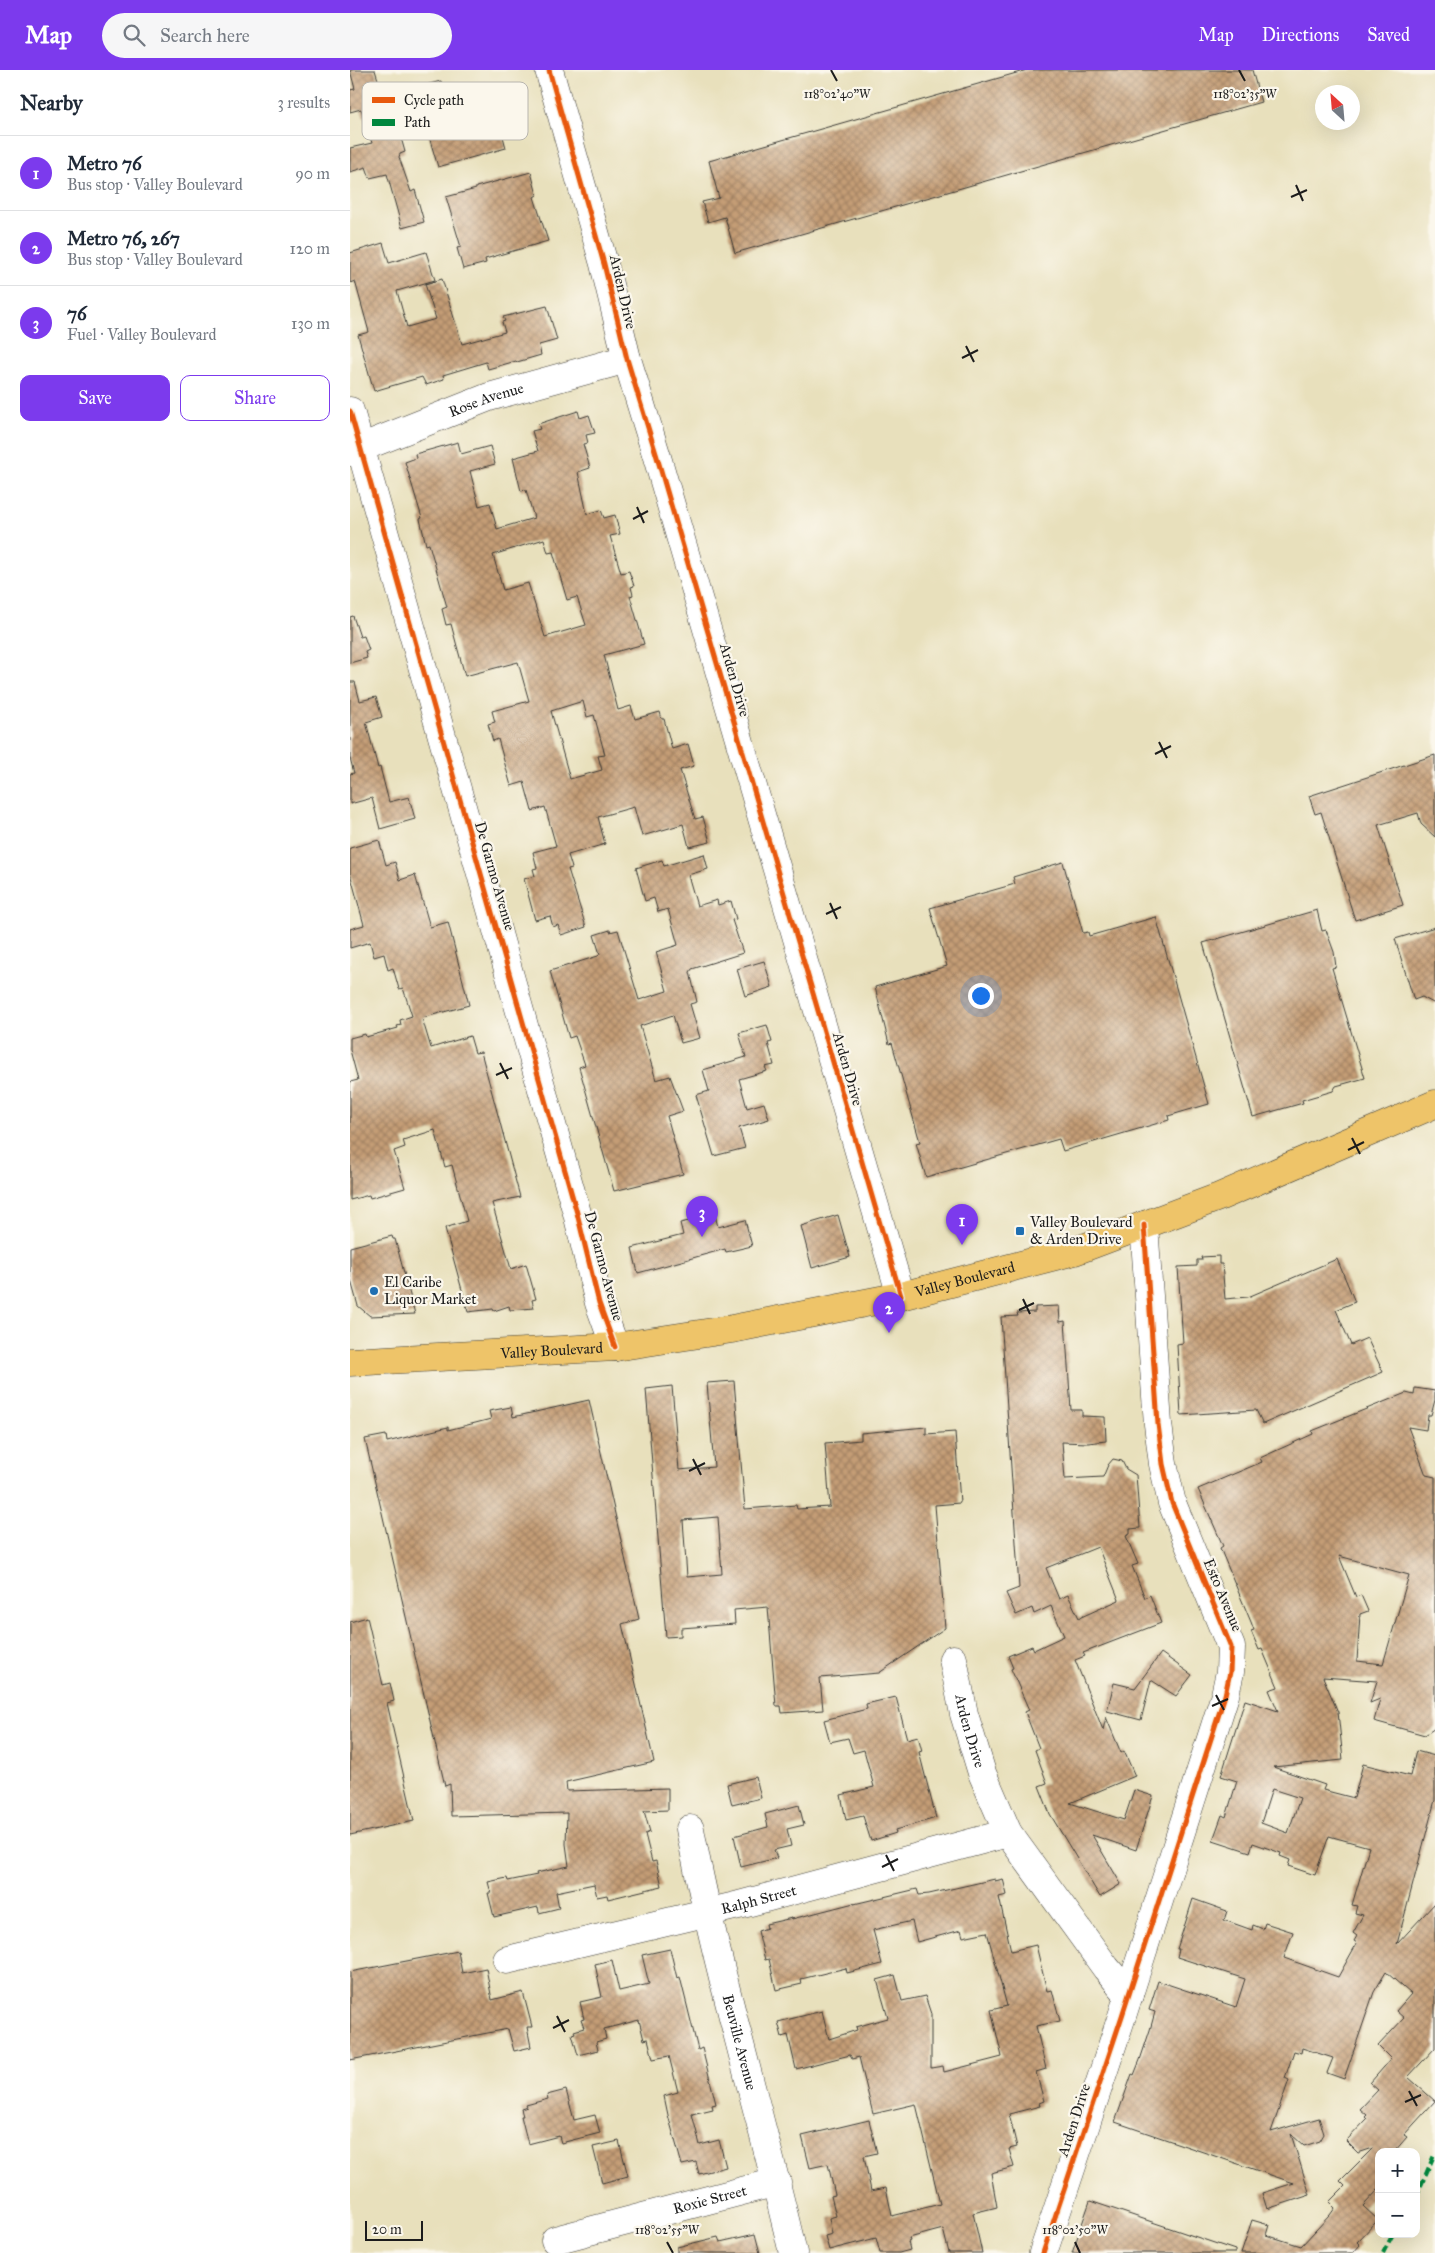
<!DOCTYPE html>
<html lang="en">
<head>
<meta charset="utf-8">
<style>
	:root { --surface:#fff; --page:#f6f6f7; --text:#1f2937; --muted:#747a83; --line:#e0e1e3; --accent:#7c3aed }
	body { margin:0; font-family:"IM FELL Great Primer",serif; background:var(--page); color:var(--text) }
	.controls { position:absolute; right:15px; bottom:15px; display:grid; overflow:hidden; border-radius:10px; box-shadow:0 5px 20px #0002 }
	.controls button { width:45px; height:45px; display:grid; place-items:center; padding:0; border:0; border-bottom:1px solid var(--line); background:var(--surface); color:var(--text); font:25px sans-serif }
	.compass { position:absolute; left:965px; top:15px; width:45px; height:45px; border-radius:50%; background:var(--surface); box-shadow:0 5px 20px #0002; rotate:334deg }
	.scale { position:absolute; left:15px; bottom:12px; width:58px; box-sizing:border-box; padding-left:5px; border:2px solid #1c1c1c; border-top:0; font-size:14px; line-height:18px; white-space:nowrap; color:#1c1c1c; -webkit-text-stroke:4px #fbf7ec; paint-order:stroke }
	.you { position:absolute; left:630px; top:925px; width:18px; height:18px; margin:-12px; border:4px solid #fff; border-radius:50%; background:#1a73e8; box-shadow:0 0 0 8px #1a73e833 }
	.badge { display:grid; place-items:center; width:32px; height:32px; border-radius:50%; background:var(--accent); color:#fff; font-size:16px; font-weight:700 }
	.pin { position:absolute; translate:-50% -41px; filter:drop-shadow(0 1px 2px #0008) }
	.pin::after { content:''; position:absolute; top:26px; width:18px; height:15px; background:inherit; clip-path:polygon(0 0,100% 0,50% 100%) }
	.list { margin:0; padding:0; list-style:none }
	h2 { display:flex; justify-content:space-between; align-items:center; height:65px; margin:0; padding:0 20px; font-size:21px }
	h2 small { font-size:16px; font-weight:400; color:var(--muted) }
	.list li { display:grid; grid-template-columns:32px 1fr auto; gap:15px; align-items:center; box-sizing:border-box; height:75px; padding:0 20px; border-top:1px solid var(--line) }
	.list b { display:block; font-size:19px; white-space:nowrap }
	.list p { margin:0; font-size:16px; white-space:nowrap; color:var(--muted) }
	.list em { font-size:16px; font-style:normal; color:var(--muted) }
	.actions { display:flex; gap:10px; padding:15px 20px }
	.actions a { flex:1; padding:11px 0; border:1px solid var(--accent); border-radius:10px; text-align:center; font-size:18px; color:var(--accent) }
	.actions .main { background:var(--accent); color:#fff }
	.icon { flex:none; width:28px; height:28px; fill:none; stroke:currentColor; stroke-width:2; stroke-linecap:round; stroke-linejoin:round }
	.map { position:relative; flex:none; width:1085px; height:2183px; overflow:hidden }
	header { display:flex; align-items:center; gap:30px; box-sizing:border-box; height:70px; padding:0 25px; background:var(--accent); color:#fff }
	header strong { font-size:24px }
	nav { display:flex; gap:28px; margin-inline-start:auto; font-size:18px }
	.search { width:350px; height:45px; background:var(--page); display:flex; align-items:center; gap:12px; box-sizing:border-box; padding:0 18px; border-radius:28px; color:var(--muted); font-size:19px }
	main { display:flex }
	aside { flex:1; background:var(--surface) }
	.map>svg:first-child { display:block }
	.building { fill:url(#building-cross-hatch); fill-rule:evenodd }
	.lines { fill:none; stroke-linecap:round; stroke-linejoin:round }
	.minor-casing { stroke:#3b3934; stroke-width:29 }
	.major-casing { stroke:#3b3934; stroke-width:29 }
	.minor { stroke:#fff; stroke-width:28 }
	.major { stroke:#eec469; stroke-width:28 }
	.quiet { stroke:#00873e; stroke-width:4; stroke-dasharray:8 4; stroke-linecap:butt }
	.cycleway-casing { stroke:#fbf7ec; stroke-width:8 }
	.cycleway { stroke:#e8590c; stroke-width:5 }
	.ticks { fill:none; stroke:#1c1c1c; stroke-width:2 }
	.poi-dot { fill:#1f6fb2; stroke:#fbf7ec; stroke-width:2 }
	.labels { text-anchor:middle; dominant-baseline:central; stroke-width:4.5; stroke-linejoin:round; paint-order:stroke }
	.street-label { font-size:15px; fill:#1c1c1c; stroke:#fbf7ec }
	.poi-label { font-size:15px; fill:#1c1c1c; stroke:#fbf7ec; text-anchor:start }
	.key { fill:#fbf7ec; stroke:#b8b5ae; stroke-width:1 }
	.key-label { font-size:14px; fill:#1c1c1c }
	.ticks-label { font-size:12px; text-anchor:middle; fill:#1c1c1c; stroke:#fbf7ec; stroke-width:4.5; stroke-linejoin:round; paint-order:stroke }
</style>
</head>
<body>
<header>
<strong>Map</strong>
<div class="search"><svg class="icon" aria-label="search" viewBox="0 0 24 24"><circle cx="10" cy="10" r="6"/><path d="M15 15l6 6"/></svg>Search here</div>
<nav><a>Map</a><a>Directions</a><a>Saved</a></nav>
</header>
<main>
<aside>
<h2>Nearby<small>3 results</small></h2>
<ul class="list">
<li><span class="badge">1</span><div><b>Metro 76</b><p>Bus stop · Valley Boulevard</p></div><em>90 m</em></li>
<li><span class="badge">2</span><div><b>Metro 76, 267</b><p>Bus stop · Valley Boulevard</p></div><em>120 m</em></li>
<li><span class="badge">3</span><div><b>76</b><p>Fuel · Valley Boulevard</p></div><em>130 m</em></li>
</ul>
<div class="actions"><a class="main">Save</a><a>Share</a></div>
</aside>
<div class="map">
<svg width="1085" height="2183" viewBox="0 0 1085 2183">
	<defs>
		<pattern id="building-cross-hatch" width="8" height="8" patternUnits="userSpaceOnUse" patternTransform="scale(1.25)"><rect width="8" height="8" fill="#c49d76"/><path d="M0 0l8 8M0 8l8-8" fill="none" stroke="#9e7f60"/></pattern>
	</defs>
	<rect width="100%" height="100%" fill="#fbf7ec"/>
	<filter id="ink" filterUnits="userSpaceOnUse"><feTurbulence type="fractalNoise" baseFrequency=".02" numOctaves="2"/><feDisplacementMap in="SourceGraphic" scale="10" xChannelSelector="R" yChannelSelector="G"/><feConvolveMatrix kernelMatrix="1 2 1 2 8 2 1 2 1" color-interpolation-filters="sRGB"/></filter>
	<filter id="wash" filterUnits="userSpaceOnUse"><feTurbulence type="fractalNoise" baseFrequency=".0096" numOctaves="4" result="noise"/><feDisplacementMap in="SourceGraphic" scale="20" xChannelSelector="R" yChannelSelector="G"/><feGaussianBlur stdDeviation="1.12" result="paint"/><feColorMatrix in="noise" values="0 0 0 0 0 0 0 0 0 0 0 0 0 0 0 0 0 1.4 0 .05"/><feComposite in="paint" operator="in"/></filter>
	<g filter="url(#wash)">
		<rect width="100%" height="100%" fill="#e8e0bc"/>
		<g id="blocks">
			<path class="building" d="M0,0h25l8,26 58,-15 4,15 12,6 57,-17 6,22 -5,2 3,11 -18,5 6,23 -68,19 -16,-54 -26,7 9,32 -5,2 -1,3 12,35 4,-2 9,32 -22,6 -15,-54 -17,4 -4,-11 -16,5v-24l22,-5 -11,-34 -11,3v-22l5,-1z
				M677,0h225l9,32 -526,151 -10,-36 -17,5 -6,-20 17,-4 -10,-37z
				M181,102l6,23 -3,2 14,44 -63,18 1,4 -23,6 -6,-21 4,-1 -15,-50 30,-8v-2z
				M33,173l6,20 37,-11 9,28 -38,11 10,36 29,-8 -11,-35 17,-5 20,65 43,-12 -3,-10 3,-1 -2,-4 44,-11 10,34 -18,5 2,10 -24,7 -1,-1 -28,8 -2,-7 -43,13 1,4 -18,6 -4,-8 -48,14 -16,-56 11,-3 -14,-51 -5,2v-30z
				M228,341l2,7 9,-3 6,18 -9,2 2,8 -5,1 7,24 -12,4 9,42 14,-4 3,8 11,-3 5,19 -10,2 11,37 8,-2 5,15 -3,1 2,8 -3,1 14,48 -40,11 14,55 13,-4 4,13 25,-7 2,7h2l8,30 16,-5 6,22 -14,4 15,49 8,-2 7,25 -21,5 -6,-23 -41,12 -8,-29 -36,10 7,27 -37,11 4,13 -4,1 18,58 -25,8 -3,-10 -5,2 -3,-11 -15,4 -11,-41 11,-3 -2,-7 4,-1 -4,-16 23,-6 -11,-39 -13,4 -8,-29 -13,4 -13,-47 -5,2 -5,-17 7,-2 -3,-11 37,-10 -11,-39 -53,14 -14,-52 -5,1 -4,-16 5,-2 -18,-63 -3,1 -6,-26 2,-1 -17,-56 11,-4 -1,-4 43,-12 3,12 29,-8 5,18 -25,7 9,35 11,-3 7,26 37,-11 -8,-28 -5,1 -8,-33 25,-7 -6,-20 8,-2 -2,-5zM194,469l4,14 5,-1 14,48 10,-3 9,28 -41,12 -17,-54 -25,7 -10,-35zM233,631l4,16 7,-2 11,40 -7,1 4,14 -32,9 -19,-68z
				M3,546l7,21 4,-1 5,14 -4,2 2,6 -17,5v-46z
				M0,612h5l5,19 16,-4 6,20 -16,5 12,46 2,-1 9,35 20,-5 6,22 -35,10 -8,-31 -22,6v-30l4,-1 -4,-15z
				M1085,685v82l-14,-13 -3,-11 -40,12 25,80 -48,15 -34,-108 -6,2 -6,-18z
				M29,770l7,25 9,-3 5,18 15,-5 15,52 18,-5 21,83 -47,13 9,30 39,-12 5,17 6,-1 39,145 -28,6 19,66 15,-5 10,35 -4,1 2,8 -24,2 -1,-4 -15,5 -1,-2 -25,3 -23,-84 22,-7 -15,-56 -7,2 -10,-37 -32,10 2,7 -11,4 11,37 -35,10 -1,-3 -19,5v-118l8,-2 -8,-30v-12l15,-4 1,3 32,-9 -1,-2 4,-1 -1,-5 12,-4 -9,-28 -4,1 -6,-21 -5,2 -4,-16 -10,3 -4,-15 -20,6v-19l14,-4 -14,-52v-25z
				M354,784l4,15 -20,6 9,31 20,-6 1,5 13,-4 5,18 -4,1 11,33 -51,16 -2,3 7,30 -7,2 10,34 -19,5 -8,-28 -33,11 16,54 14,-4 13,35 -16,5 16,58 -69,17 -35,-124 6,-2 -10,-29 -6,2 -19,-67 48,-15 2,-2 -6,-19 16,-5v2l8,-2 21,70 28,-9 -11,-39 22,-7 -10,-36 -10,3 -4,-14 -9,3 -9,-33 26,-8 2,6z
				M713,792l20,71 5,-1 1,4 67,-19 53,187 -41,12 1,4 -106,31 -4,-12 -133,38 -10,-34 4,-1 -28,-99 -3,1 -14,-57 72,-21 -17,-58 85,-24 -2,-7z
				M967,840l5,21 4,-1 8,22 2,15 -4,1 33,110 -29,8 -3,5 -31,9 1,3 -50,14 -50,-174z
				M1085,857v77l-13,-7 -8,3 -19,-61z
				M414,891l8,26 -27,9 -8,-27z
				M417,955l5,17 -4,1 6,22 -9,2 2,4 -28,8 8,29 17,-5 5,16 -30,9 6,20 -31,8 -18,-61 13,-4 -6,-21 43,-13 -7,-24z
				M365,1145l3,12 27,-7 7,26 -26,6 -1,-3 -87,24 -6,-25 51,-13 -3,-12z
				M488,1145l12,42 -38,11 -11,-42z
				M42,1166l1,3h2l20,75 -45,2 -12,-10 -8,-29v-30z
				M869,1186v8h3l3,35 23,-2 89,-38 18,43 -19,8 15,35 16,-7 16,34 -120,52 -7,-14 -75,5 -4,-71 6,-1 -5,-76 19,-1v-6h5l-1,-3z
				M709,1236l1,16 5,-1 6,89h11v6l23,1 1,24 -18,2 -26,-1 3,37 38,-2 5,-12 5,-6 9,2 4,8 10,6 4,53 -10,1v5l-4,2 12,28 -6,2 13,32 5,-3 11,28 -78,30 2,3 -10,4 28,70 3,-13 15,36 3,-2 11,25 -65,27 54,17 10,-30 19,6 -17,54 -44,-15 29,49 -21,13 -50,-83 -11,-28 8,-3 -12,-33 4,-2 -14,-36 4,-2 -18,-41 2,-1 -5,-12 24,-10 2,4 30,-14 -13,-30 -17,8 -2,-6 -16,7 -10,-22 13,-5 -18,-271 17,-1 -1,-3 18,-1v-5zM748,1477l21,53 -40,18 -11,-23 -9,4 -13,-31z
				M384,1311l11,128 51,-4 1,4 33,-2 -5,-64 36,-3v-7l65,-6v7l29,-2 5,71 -25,2 10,123 -66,45 -59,5 3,32 -41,3 -1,-7h-5l-8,-99 -34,3 1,14 -54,4v8l-15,1 -20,-248 26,-3 7,84 35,-3 -7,-84zM368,1447l4,57 -35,3 -4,-57z
				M1065,1318l20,3v9l-4,15h-3l-2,15 -18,-3 18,48 9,2v251l-10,7 -51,-14 6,-22 -10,4 7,-22 -54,-4 15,35 5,48 -70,7 52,18 -2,5 31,8 9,-34 47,12 6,-25 19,5v44l-38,144 38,-41v145l-27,29 27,24 -31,34 3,2 -13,15h-15v37l-16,17 15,14 -21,22 3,3 -7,8h-112l11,-33 17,5 -3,10 35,11 29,-31 5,-7 -6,-6 16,-16 -5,-5 33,-33 -15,5 -12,-12 21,-22 -2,-2 2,-2 -7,-6 18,-19 -8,-7 21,-24 -13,-13 26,-28 -8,-7 15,-17 -25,-22 -12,20 -30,87 -17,-6 6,-15 -31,-10 -1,5 -7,-2 -9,27 4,2 -18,52 48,-14 5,16 -4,7 -16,5 -13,-12 19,61 -43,14 -5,-16 32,-10 -179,-61 17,-48 2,1 6,-15 10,-30 5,-18 -6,-2 9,-29 78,26 9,-28 -68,-22 2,-8h-2l16,-50 34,12 -3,9 28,10 1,-5 10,4 2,-6 28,9 -9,26 54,19 19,-34 -3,-2 3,-5 -4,-3 10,-18 -8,-2 2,-7 -5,-1 17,-58 -40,-11 -14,39 -27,-9 2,-6 -10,-4 1,-3 -28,-10 -3,9 -37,-12 9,-25 4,2 11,-36 -16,-5 24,-76 33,11 -9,-21 9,-3 -16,-38 -3,1 -8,-19 3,-1 -3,-8 -31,-74 3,-2 -25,-57 64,-27 -2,-4 53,-24 -1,-3 94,-38 8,2zM989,1486l70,19 -26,89 -26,-3 3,-47 8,-3 -7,-16 -5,2zM922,1719l28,9 -12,35 -27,-10z
				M239,1330l50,219 -17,5 32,138 -88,20 1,9 101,-3v22l-24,1 6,21 -5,2 7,28 4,-1 6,25 -54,13 -1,-4 -10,2 -3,-13 -38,8 3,16 -20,5 -1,-6 -44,10 -6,-24h3l-3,-11 19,-4 1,3 29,-6 -1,-2 33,-7 -3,-22 1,-31 -116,3 -1,-32 -5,2 -80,-347 21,-4 1,7 61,-15v3l43,-11 -2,-8 22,-4 2,10z
				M17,1547l16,68 7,-2 4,18 -7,2 27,118 -64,14v-213z
				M811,1583l31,22 -16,21 -25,-16 -10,40 -34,-9 7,-28 21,5z
				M546,1627l11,42 11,-3 4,15 -3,1 17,66 -41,12 1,3 -25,8 -8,-25 -17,4 -5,-25 33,-8 -10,-37 -11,3 -5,-15 -18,4 -6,-22 43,-11 -1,-5z
				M406,1707l5,21 -29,7 -5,-21z
				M449,1735l5,20 -17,4 4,17 -17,4 3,8 -36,9 -7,-31 34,-9 -3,-13z
				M645,1809v2l8,-2 4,16 -8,2 12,54 25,-6 11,46 5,-1 8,31 -24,5 10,43 -10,3 8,29 -5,2 1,3 -31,8 8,33 -8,2 5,18 -23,6 6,34 -24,6 9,40h-33l-6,-24 -34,9 1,3 -2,1 2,8 -11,3h-19l-4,-15 -47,12 -4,-14 7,-2 -3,-16 7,-2 -5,-20 4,-1 -7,-31 -18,4 -8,-32 67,-16 8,33 -13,3 7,35 15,-3 6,28 48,-12 -24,-100 -43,10 -14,-57 -7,2 -2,-4 -54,14 -8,-34 -6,2 -4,-15 44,-11 7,28 28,-9 -1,-3 32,-9 -11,-38 18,-5 7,26 23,-5 6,18v54l12,-2 1,6 58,-15 -11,-47 16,-4 -20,-74 -24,5 -2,-7 -44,12 -5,-21 -39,9 9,34 -35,9 -1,-5 -45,11 1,5 -26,6 -7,-31 -4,1 -7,-29 9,-3 -1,-4 26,-6v1l62,-16v1l63,-15 2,6 10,-1z
				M320,1879l7,29 3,-1 18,73 4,-2 14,56 -4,1 1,4 -21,5 8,31 19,-5 7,27 -27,7 -3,-12 -14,3 -14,-50 -4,-19 14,-4 -9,-36 -16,3 -5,-20 -4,1 -5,-20 -35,9 2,10 -10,3 2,8 -20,5 -6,-21 3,-1 -1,-2 10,-3 -3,-8 3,-1 -4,-17 22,-5 -7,-33 17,-4 7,31 30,-7 -7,-29z
				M108,1881l4,22 24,-5 6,32 31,-8 9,35h-5l4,20 -17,4 -6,-22 -158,31v-88z
				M216,2020l8,30 21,-5 5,18 -39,10 -2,-7 -31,8 -7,-28h2l-2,-7 6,-2 -1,-2 22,-6 -1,-4z
				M269,2071l9,35 -26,7 -9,-36z
				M740,2131l145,49v3h-163z
				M405,2164l5,19h-83v-6l41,-10 2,5z"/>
		</g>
	</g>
	<g filter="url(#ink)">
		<use href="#blocks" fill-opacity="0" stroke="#3b3934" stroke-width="1"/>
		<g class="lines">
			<g class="minor-casing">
				<g id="minor">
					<path d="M199,0l55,194 23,95 30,98 244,839"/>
					<path d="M0,341l227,802 22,90 16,44"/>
					<path id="s1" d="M0,382l139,-55 138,-38"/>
					<path id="s2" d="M603,1589l11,55 18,59 26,60 98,135 23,27"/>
					<path id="s3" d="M340,1759c27,143 70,282 103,424"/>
					<path id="s4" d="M157,1890l232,-55 269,-72"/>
					<path id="s5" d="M205,2170l222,-58"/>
					<path d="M693,2183l79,-237 103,-321 5,-23 1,-25 -59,-144 -9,-39 -5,-40 -14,-199"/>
				</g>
			</g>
			<g class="major-casing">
				<g id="major">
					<path id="s6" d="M0,1292l265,-15 117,-18 169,-33 174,-45 144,-54 216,-93"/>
				</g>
			</g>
			<use href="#minor" class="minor"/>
			<use href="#major" class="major"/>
			<path class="quiet" d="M1066,2127l19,-44
				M1033,2183l10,-19"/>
			<g class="cycleway-casing">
				<path id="cycleway" d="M199,0l55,194 23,95 30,98 244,839
					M0,341l227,802 22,90 16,44
					M693,2183l79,-237 103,-321 5,-23 1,-25 -59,-144 -9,-39 -5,-40 -14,-199"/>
			</g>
			<use href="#cycleway" class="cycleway"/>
		</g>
	</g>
	<path class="ticks" d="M481,0l6,11M889,0l6,11M946,115l7,16M941,127l16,-7M616,276l8,16M612,288l16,-8M287,437l7,16M283,449l15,-8M809,672l8,16M805,684l16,-8M480,833l7,16M476,844l15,-7M150,993l8,16M146,1005l16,-7M1002,1068l8,16M998,1080l16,-8M673,1229l7,15M669,1240l15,-7M343,1389l8,16M339,1401l16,-8M866,1625l8,15M862,1636l16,-7M536,1785l8,16M532,1797l16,-8M207,1946l8,16M203,1958l16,-8M1059,2021l8,15M1055,2032l16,-7M317,2172l6,11M725,2172l5,11"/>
	<g class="poi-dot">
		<rect x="665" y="1156" width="10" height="10" rx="2.5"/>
		<circle cx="24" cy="1221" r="5"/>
	</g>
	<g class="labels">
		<g class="street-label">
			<text transform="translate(273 222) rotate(77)">Arden Drive</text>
			<text stroke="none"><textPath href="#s1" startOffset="146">Rose Avenue</textPath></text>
			<text transform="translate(385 610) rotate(74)">Arden Drive</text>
			<text transform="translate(145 806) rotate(74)">De Garmo Avenue</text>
			<text transform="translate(498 999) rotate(74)">Arden Drive</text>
			<text transform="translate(254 1196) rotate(75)">De Garmo Avenue</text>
			<text stroke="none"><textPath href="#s6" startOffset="622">Valley Boulevard</textPath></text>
			<text stroke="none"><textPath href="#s6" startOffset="202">Valley Boulevard</textPath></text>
			<text transform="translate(873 1525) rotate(67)">Esto Avenue</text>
			<text stroke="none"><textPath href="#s2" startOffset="74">Arden Drive</textPath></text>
			<text stroke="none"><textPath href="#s4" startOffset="259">Ralph Street</textPath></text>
			<text stroke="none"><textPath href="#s3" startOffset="219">Beuville Avenue</textPath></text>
			<text transform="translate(724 2050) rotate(-72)">Arden Drive</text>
			<text stroke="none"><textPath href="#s5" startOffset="160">Roxie Street</textPath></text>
		</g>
		<g class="poi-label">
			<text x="680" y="1152">Valley Boulevard<tspan x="680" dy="17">&amp; Arden Drive</tspan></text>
			<text x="34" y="1212">El Caribe<tspan x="34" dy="17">Liquor Market</tspan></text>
		</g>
	</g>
	<rect x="12" y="12" width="166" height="58" rx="8" class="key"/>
	<rect x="22" y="27" width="23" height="6" fill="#e8590c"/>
	<rect x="22" y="49" width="23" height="7" fill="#00873e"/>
	<g class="key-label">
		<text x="54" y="35">Cycle path</text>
		<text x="54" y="57">Path</text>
	</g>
	<g class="ticks-label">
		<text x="487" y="28">118°02'40"W</text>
		<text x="895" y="28">118°02'35"W</text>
		<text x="317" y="2164">118°02'55"W</text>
		<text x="725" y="2164">118°02'50"W</text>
	</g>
</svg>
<div class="controls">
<button>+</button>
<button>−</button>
</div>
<svg class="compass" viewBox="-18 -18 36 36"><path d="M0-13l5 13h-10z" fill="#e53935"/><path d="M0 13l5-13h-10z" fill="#747a83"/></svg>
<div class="scale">20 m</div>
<div class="you"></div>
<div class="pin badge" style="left:612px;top:1175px">1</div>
<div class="pin badge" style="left:539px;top:1263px">2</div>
<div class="pin badge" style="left:352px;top:1167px">3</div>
</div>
</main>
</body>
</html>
